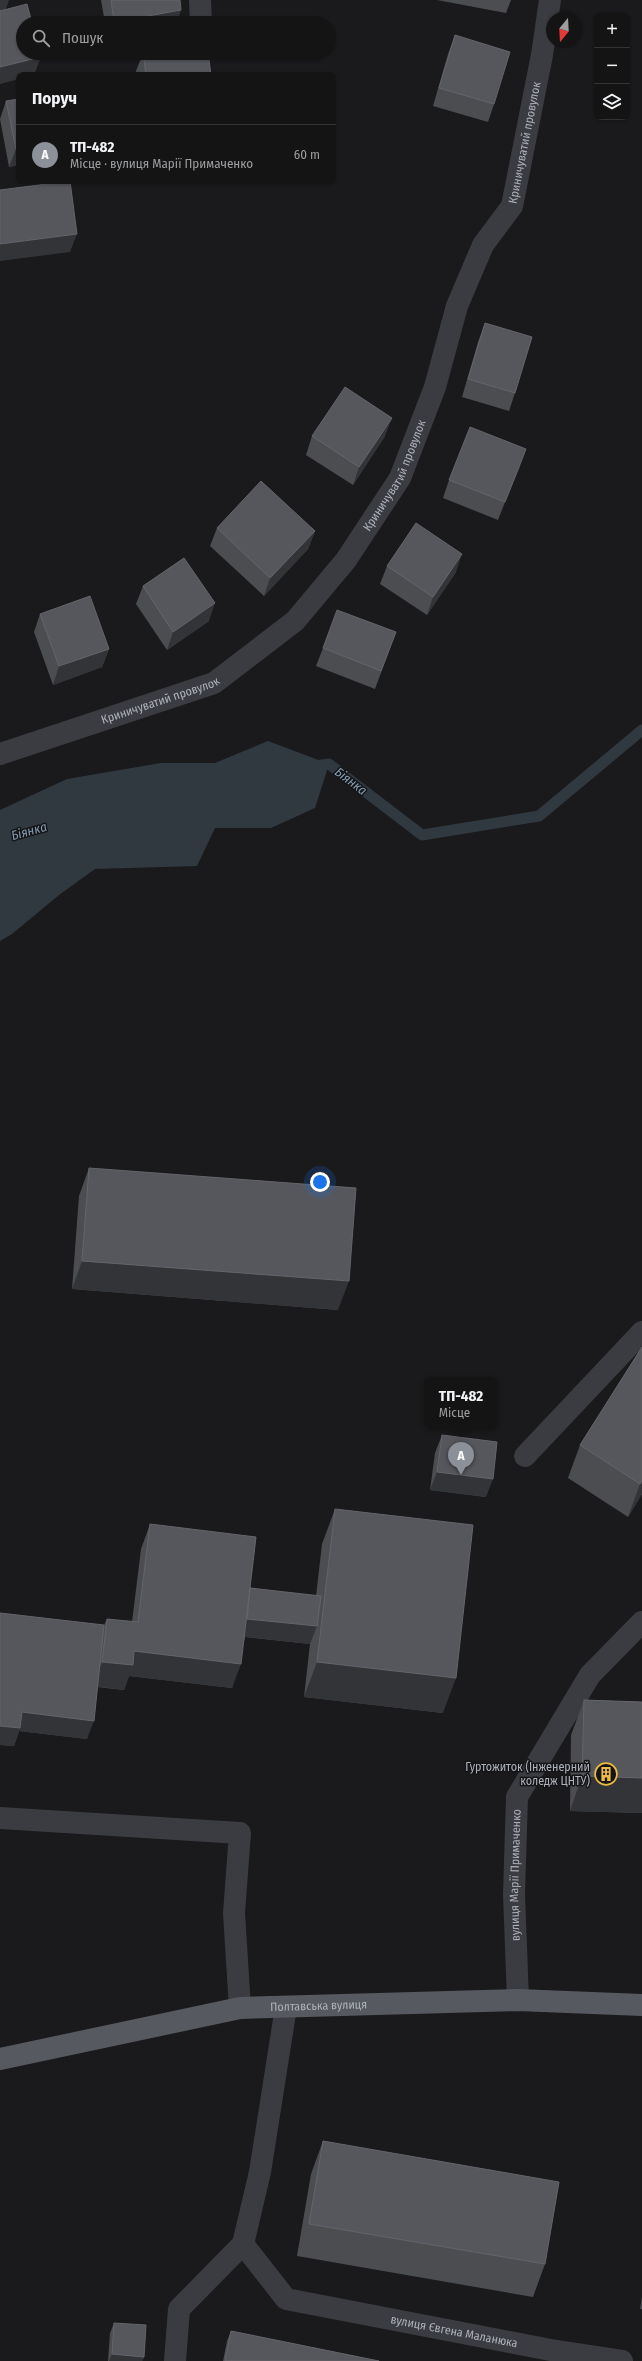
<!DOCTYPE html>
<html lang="uk">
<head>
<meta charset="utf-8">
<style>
	:root { --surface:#141415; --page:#212122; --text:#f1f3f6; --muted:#9d9ea0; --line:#333334; --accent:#8c9099 }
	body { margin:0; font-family:"Fira Sans Condensed",sans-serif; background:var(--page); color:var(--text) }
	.controls { position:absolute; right:12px; top:12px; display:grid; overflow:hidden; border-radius:8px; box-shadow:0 1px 3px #0004 }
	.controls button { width:36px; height:36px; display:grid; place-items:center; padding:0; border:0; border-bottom:1px solid var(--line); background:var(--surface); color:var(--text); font:20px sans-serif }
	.compass { position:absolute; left:546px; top:12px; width:36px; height:36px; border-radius:50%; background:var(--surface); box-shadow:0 1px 3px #0004; rotate:198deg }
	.you { position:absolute; left:320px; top:1182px; width:14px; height:14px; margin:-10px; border:3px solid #fff; border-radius:50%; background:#1a73e8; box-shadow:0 0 0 6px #1a73e833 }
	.badge { display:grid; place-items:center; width:26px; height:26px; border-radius:50%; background:var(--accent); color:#fff; font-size:13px; font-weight:700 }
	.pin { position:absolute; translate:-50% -33px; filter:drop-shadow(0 1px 2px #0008) }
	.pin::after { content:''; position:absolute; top:21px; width:14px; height:12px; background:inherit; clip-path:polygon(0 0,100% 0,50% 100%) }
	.popup { position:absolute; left:424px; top:1377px; width:74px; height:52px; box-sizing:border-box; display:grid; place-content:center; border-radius:8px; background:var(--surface); filter:drop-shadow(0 1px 3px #0005); font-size:13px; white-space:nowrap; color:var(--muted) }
	.popup b { font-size:15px; color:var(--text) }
	.popup::after { content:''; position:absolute; left:50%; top:100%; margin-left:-8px; border:8px solid transparent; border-top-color:var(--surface) }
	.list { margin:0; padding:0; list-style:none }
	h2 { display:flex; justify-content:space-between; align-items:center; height:52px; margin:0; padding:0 16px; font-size:17px }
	h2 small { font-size:13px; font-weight:400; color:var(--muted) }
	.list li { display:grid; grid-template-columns:26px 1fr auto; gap:12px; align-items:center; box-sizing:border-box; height:60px; padding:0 16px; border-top:1px solid var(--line) }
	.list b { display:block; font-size:15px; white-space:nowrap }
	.list p { margin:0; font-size:13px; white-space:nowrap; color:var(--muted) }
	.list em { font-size:13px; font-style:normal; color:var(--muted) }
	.icon { flex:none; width:22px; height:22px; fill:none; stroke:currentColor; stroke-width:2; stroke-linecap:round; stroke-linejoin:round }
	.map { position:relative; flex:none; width:642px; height:2361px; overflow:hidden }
	.search { position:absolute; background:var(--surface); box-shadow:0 1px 3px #0004; left:16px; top:16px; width:320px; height:44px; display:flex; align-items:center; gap:10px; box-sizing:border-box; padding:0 14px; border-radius:22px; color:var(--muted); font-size:15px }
	.panel { position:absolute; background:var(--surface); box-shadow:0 1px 3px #0004; left:16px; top:72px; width:320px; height:112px; border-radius:8px }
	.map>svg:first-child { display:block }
	.water { fill:#303940 }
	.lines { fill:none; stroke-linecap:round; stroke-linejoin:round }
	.stream { stroke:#303940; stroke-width:11 }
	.service { stroke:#3b3c41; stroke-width:22 }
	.minor { stroke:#3b3c41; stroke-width:22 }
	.primary { stroke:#575960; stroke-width:22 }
	.wall { fill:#4b4d51 }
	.shaded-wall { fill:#333437 }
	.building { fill:#56575c; stroke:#64656b }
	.labels { text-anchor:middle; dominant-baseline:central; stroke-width:3; stroke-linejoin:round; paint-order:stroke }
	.street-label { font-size:12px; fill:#adb1bb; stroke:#151517 }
	.poi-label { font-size:12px; fill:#adb1bb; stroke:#151517; text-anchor:end }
	.water-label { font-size:13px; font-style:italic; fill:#869db5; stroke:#151517 }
</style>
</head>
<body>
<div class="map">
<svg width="642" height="2361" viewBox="0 0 642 2361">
	<rect width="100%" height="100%" fill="#1a1a1c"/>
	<path class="water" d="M268,741l61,23 -14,44 -44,20h-56l-18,38 -102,3 -36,26 -47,39 -12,7v-131l67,-31 94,-16h54z"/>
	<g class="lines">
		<path class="stream" d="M315,766l14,-2 93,71 117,-19 103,-86"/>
		<path class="service" d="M525,1456l117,-124
			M0,1818l240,15 -6,80 6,95
			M175,2361l4,-52 64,-65"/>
		<g class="minor">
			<path d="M200,0l1,23"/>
			<path id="s1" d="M0,754l214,-71 81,-62 51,-61 54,-82 35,-91 22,-81 26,-61 29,-39 30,-151 8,-55"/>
			<path id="s2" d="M518,2000l-4,-106 3,-97 73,-122 52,-53"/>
			<path id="s3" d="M286,2007l-26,165 -17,72 43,55 270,52 66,10"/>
		</g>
		<path class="primary" id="s4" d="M0,2059l240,-51 278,-8 124,5"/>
	</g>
	<path class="wall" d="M101,0h79l-3,23h-72z
		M437,0h74l-5,13z
		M455,35l39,69 -6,18 -55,-16 15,-52z
		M143,53l68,22h-74l-1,-4z
		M19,99v66l-10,2 -9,-48 6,-18z
		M485,323l30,70 -6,18 -47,-14 16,-55z
		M312,436h73l-32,49 -47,-30z
		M526,449l-28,71 -55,-22 6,-18z
		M217,528l98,3 -7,18 -44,47 -54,-50z
		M387,566l69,6 -29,43 -47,-31z
		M143,586l66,35 -42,29 -31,-46z
		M40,614l69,35 -7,18 -49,18 -19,-53z
		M396,632l-21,57 -59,-23 7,-18z
		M89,1168l249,142 -266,-21 7,-93z
		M642,1347v147l-14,23 -60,-39 12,-33z
		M442,1435l44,62 -56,-7 5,-37z
		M335,1509l108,204 -139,-16 6,-53 -65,-7 -13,51 -103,-12 -5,14 -27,-3 -10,52 -68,-8 -5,15 -14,-1 104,-120 3,-6 25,3 9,-73 9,-25 100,64 66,8 6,-52z
		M584,1700l58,2v111l-72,-2 1,-76z
		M323,2141l222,123 -12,33 -236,-41 14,-82z
		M642,2297v12h-2z
		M114,2323l30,34 -2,4h-34l2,-28z
		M231,2331l148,30h-156l4,-20z"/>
	<path class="shaded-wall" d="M0,0h9l-4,12 -5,1z
		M181,10l-4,13h-63v-1z
		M41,57l-7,18h-15v4l-19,5v-17z
		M19,148v17l-10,2 7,-18z
		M77,234l-7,18 -70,9v-17z
		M392,418l-7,18 -32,49 6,-18z
		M526,449l-6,18 -22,53 7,-18z
		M315,531l-7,18 -44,47 6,-18z
		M462,554l-6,18 -29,43 6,-18z
		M215,603l-6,18 -42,29 6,-18z
		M109,649l-7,18 -49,18 6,-19z
		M82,1261l267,20 -11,29 -266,-21z
		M437,1472l56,7 -7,18 -56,-7z
		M642,1480v14l-14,23 12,-33z
		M245,1618l72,8 -7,18 -71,-8z
		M134,1651l107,13 -9,24 -103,-12 -5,14 -31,-4 9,-24z
		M317,1662l139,16 -13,35 -139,-16z
		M22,1712l72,9 -7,18 -68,-8 -5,15 -14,-1v-19z
		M582,1776l60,2v35l-72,-2z
		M112,2354l32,3 -2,4h-33z"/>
	<path class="building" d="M111,0h69l1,10 -67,12z
		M27,4l5,19h-9v30h16l2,4 -41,10v-56z
		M455,35l55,17 -16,52 -55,-16z
		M143,53h65l3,22h-65z
		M19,99v49l-3,1 -10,-48z
		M70,181l7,53 -77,10v-54z
		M485,323l47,14 -17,56 -47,-14z
		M345,387l47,31 -33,49 -47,-31z
		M470,427l56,22 -21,53 -56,-22z
		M261,481l54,50 -45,47 -53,-50z
		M416,523l46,31 -29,43 -46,-31z
		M184,558l31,45 -42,29 -30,-46z
		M90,596l19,53 -50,17 -19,-52z
		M337,610l59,22 -15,39 -58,-23z
		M89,1168l267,20 -7,93 -267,-20z
		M642,1347v133l-2,4 -60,-39z
		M442,1435l55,7 -4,37 -56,-7z
		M335,1509l138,16 -17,153 -139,-16z
		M150,1524l106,13 -15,127 -107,-13 -1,14 -31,-3 5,-43 31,3z
		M250,1588l71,8 -4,30 -70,-7z
		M0,1613l104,12 -10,96 -72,-9 -2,16 -20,-2z
		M584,1700l58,2v76l-60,-2z
		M323,2141l236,41 -14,82 -236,-40z
		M114,2323l32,2 -2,32 -32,-3z
		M231,2331l148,30h-154z"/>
	<defs>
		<g id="building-ring" transform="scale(1.15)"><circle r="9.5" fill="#151517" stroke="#edb942" stroke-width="1.5"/><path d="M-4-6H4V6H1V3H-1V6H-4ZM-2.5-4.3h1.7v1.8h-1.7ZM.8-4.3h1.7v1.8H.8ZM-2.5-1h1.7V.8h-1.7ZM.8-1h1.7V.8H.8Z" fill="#edb942"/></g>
	</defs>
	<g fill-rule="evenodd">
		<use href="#building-ring" x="606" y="1774"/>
	</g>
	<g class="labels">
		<g class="street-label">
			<text stroke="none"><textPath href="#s1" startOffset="866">Криничуватий провулок</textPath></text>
			<text stroke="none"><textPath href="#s1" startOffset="505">Криничуватий провулок</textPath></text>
			<text stroke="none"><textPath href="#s1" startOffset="169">Криничуватий провулок</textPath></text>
			<text stroke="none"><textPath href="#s2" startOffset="125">вулиця Марії Примаченко</textPath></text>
			<text stroke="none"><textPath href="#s4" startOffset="324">Полтавська вулиця</textPath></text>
			<text stroke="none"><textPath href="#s3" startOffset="482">вулиця Євгена Маланюка</textPath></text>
		</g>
		<g class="poi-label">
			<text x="590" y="1767">Гуртожиток (Інженерний<tspan x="590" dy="14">коледж ЦНТУ)</tspan></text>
		</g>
		<g class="water-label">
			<text transform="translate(351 781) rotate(37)">Біянка</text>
			<text transform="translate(29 831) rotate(-16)">Біянка</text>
		</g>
	</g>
</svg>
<div class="controls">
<button>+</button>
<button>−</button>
<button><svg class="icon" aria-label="layers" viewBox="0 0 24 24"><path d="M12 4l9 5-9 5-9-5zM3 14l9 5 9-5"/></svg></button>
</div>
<svg class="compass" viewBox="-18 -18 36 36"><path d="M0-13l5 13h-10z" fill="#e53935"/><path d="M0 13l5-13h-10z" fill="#9d9ea0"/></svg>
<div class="you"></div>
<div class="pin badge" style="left:461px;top:1475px">A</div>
<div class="popup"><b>ТП-482</b>Місце</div>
<div class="search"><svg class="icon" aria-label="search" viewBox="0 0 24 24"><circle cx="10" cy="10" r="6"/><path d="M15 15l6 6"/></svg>Пошук</div>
<section class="panel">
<h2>Поруч<small></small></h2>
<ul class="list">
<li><span class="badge">A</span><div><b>ТП-482</b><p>Місце · вулиця Марії Примаченко</p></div><em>60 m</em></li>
</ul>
</section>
</div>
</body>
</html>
